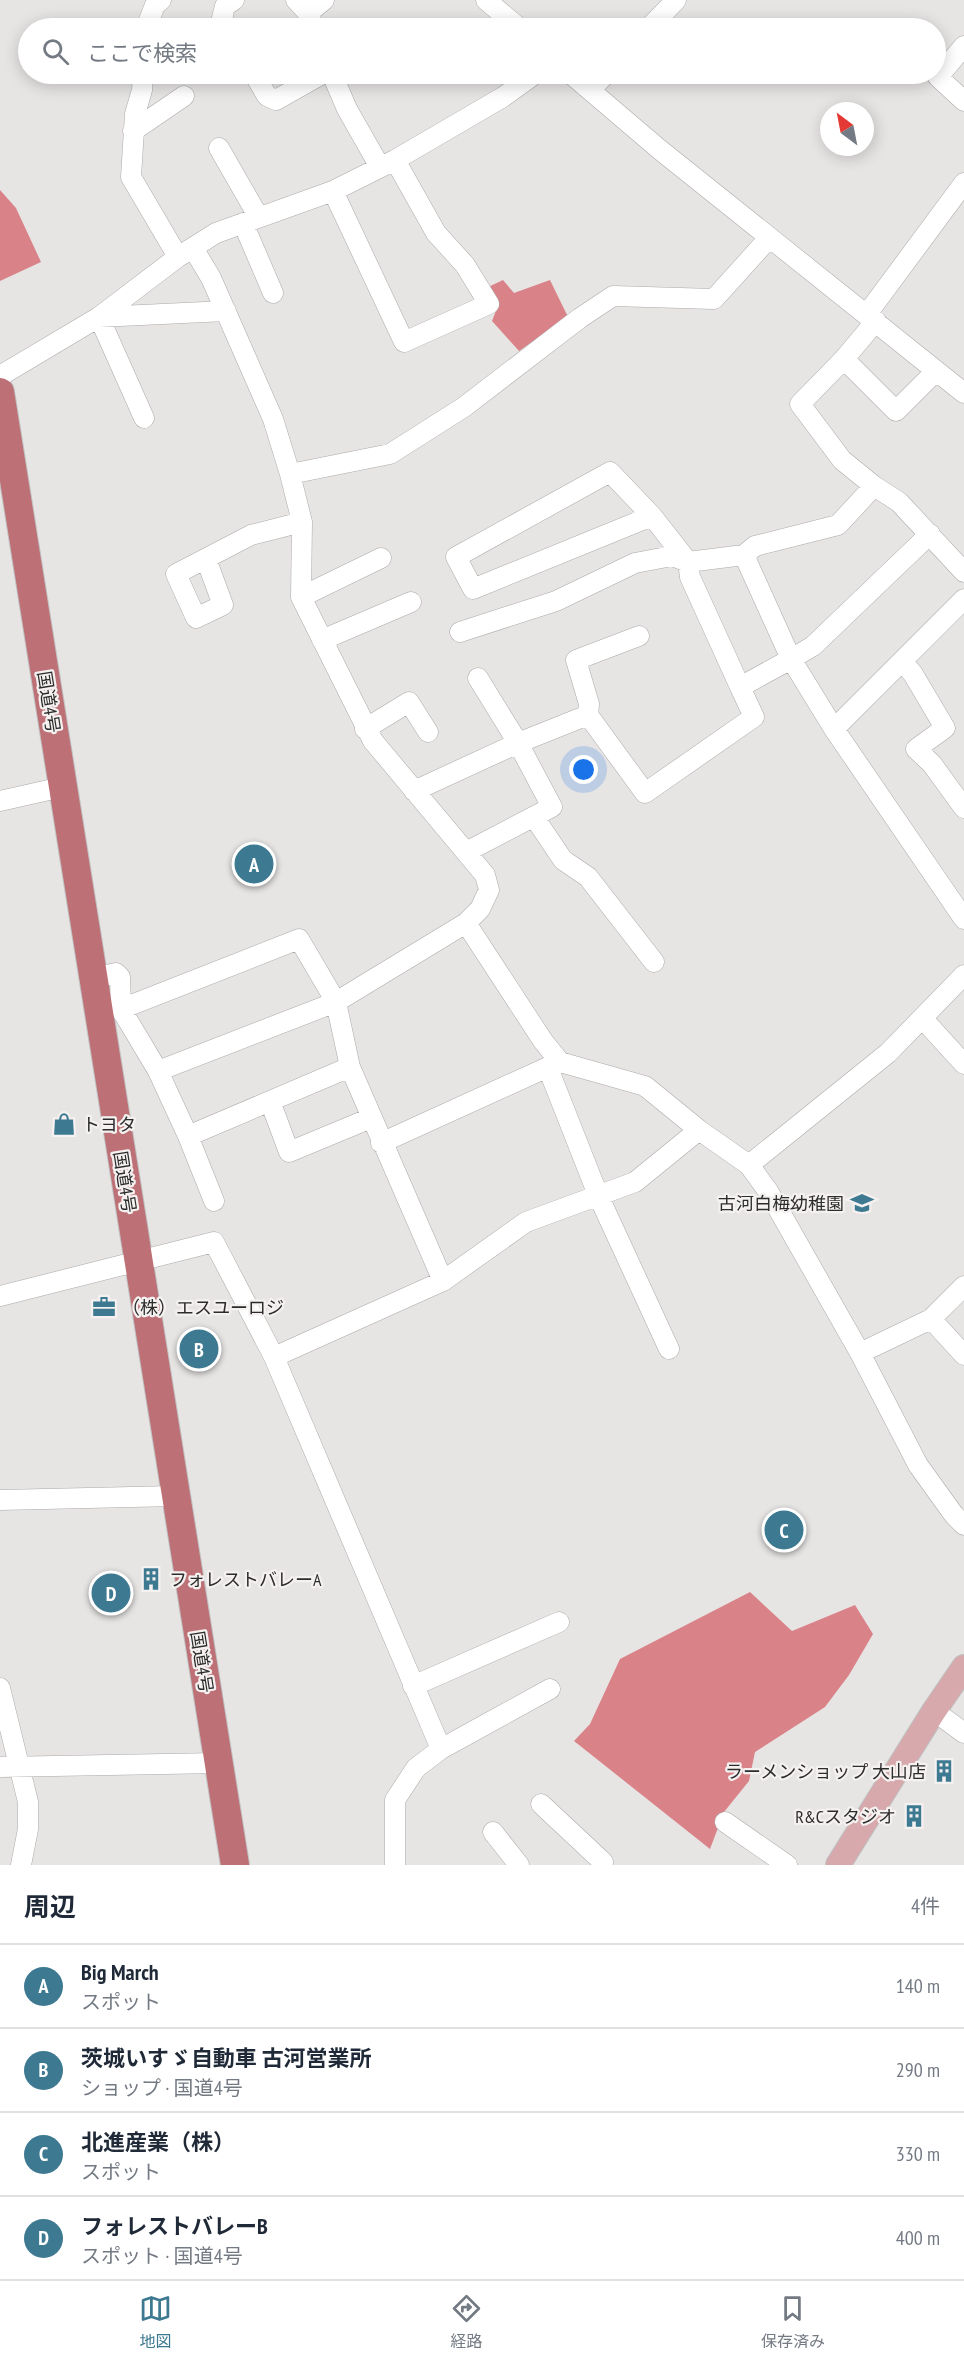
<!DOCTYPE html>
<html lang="ja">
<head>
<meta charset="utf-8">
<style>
	:root { --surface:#fff; --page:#f2f2f3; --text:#1f2937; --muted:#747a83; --line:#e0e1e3; --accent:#3d7991 }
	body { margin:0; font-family:"PT Sans Narrow","Noto Sans JP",sans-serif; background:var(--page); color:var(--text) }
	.compass { position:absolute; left:820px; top:102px; width:54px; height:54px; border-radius:50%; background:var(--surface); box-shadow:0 3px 15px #0003; rotate:328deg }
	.you { position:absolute; left:584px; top:770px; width:21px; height:21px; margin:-15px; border:4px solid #fff; border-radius:50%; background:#1a73e8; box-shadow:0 0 0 9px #1a73e833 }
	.badge { display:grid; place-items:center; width:39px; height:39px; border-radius:50%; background:var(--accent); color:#fff; font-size:20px; font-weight:700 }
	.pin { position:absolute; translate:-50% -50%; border:3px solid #fff; box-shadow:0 2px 6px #0006 }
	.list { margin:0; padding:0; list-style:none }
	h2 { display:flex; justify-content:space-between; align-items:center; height:78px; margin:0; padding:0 24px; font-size:26px }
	h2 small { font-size:20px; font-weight:400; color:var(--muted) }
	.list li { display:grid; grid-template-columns:39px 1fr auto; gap:18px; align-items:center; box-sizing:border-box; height:84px; padding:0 24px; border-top:2px solid var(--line) }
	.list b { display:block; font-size:22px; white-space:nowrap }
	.list p { margin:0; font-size:20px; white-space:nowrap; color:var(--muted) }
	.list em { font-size:20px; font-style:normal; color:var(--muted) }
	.icon { flex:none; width:33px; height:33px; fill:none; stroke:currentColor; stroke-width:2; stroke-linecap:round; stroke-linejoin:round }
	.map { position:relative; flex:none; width:964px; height:1865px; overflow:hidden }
	.search { position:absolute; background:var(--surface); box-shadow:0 3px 15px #0003; left:18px; right:18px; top:18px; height:66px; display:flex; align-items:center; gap:15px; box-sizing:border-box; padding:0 21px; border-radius:33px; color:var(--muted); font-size:22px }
	.sheet { height:414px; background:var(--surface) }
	nav { display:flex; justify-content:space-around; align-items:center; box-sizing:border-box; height:84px; border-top:2px solid var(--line); background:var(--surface); font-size:16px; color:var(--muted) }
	nav a { display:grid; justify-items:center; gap:3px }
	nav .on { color:var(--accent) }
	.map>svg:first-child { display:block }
	.forest { fill:#d98389 }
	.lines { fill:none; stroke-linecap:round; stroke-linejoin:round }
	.minor-casing { stroke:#aca9a9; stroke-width:21 }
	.major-casing { stroke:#c0c0c0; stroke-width:26 }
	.highway-casing { stroke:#c0c0c0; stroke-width:30 }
	.minor { stroke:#fff; stroke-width:20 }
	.major { stroke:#d7a9ac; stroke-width:24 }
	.highway { stroke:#bd7075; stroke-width:28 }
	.labels { text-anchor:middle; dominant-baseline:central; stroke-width:4.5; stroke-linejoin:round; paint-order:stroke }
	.street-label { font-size:18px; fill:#2d2c2c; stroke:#f5f1f1 }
	.poi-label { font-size:18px; fill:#2d2c2c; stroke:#f5f1f1; text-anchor:start }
</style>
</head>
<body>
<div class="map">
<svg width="964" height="1865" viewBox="0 0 964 1865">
	<rect width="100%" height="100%" fill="#e7e4e4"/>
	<path class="forest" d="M0,190l16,18 25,54 -41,19z
		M503,280l11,13 36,-13 18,37 -49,34 -27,-30 7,-18 -13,-15z
		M750,1592l42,39 63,-26 18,29 -24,41 -24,32 -70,45 -6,29 -25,31 -14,37 -136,-108 16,-17 30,-65z"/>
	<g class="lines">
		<g class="minor-casing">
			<path id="minor" d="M296,0l12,13 6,15
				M486,0l33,28
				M308,13l16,-13
				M146,28l9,-23 6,-5
				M228,28l-6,-10 3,-12 9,-6
				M649,28l27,-28
				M964,46l-26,31 26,24
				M143,74l-1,16 -7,24 -4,63 47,80
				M254,74l13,22 9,4 46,-26
				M332,74l15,35 33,58
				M571,74l88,75 305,244
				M590,90l16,-16
				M133,131l51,-35
				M219,148l39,68
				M333,191l71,151 85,-38 -24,-39 -29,-32 -41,-73
				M243,223l30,70
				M867,314l97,-131
				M876,321l-32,38 -44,45 42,56 32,26 25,16 65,70
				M844,359l52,52 40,-40
				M0,376l99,-59 79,-60 38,-24 117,-42 62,-31 108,-63 32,-23
				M144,418l-45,-101 127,-6
				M290,474l100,-20 74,-47 116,-89 33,-22 101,3 55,-61
				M652,516l-179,73 -17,-32 154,-85 42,44 36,46 2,15 50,110
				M744,555l47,104 22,-13 117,-112
				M206,559l17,46 -27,13 -20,-44 75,-39 51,-13
				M301,597l80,-39
				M460,632l96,-31 79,-38 37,-7 16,6 56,-7 11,-9 83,-21 36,-39
				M322,640l89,-38
				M902,661l11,13 32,54 -29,21 16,15 32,44
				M588,715l1,-11 -13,-44 63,-24
				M365,729l44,-27 19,30
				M834,729l130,-130
				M414,791l104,-48 70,-28 57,78 109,-76 -14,-30 51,-28 43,70 130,190
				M0,801l62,-14
				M534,817l29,43 25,17 66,85
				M466,852l86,-45 -34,-64 -40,-65
				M466,923l77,118 17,21 85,24 54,44 50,35 19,26 92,162 58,112 36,50 10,10
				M92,978l24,-5 4,4 1,32 37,62 178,-69 130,-79 14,-14 9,-19 -4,-15 -112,-134 -72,-144 1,-75 -12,-48 -17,-55 -62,-141 -18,-30
				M121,1009l178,-70 37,63 14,65 93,214
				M923,1019l41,45
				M548,1068l50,127 71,154
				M158,1071l30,65 162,-69
				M270,1101l19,51 82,-34
				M188,1136l26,65
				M381,1143l178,-81
				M749,1165l139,-112 76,-78
				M0,1296l214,-54 60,115 167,392
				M931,1319l33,36
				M860,1353l71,-34 33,-33
				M274,1357l169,-76 83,-59 109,-40 64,-52
				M0,1500l176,-4
				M413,1686l146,-64
				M0,1688l28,114v27l-7,36
				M934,1711l30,22
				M0,1767l219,-4
				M541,1804l62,58 -2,3
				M725,1822l62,43
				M493,1832l26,33
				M395,1865v-65l21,-32 25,-19 109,-60"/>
		</g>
		<g class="major-casing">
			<path id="major" d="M838,1865l96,-154 30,-44"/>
		</g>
		<g class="highway-casing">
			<path id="highway" d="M0,392l235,1473"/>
		</g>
		<use href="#minor" class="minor"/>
		<use href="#major" class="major"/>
		<use href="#highway" class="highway"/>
	</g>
	<defs>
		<g id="shop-bare" transform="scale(1.8)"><path d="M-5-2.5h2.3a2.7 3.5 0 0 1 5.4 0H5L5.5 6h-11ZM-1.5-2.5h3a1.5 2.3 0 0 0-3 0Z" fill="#3d7991" stroke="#f5f1f1" stroke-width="2.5" paint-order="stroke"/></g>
		<g id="school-bare" transform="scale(1.8)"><path d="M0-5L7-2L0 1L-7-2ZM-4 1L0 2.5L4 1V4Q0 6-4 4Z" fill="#3d7991" stroke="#f5f1f1" stroke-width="2.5" paint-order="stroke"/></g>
		<g id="office-bare" transform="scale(1.8)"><path d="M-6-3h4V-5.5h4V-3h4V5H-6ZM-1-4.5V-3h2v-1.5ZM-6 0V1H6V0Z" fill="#3d7991" stroke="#f5f1f1" stroke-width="2.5" paint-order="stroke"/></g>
		<g id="building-bare" transform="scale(1.8)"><path d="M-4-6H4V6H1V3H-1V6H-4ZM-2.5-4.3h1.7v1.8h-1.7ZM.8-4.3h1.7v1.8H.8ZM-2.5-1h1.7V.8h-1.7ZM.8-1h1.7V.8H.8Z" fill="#3d7991" stroke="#f5f1f1" stroke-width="2.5" paint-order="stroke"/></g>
	</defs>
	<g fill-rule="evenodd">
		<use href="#shop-bare" x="64" y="1124"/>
		<use href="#school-bare" x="862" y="1203"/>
		<use href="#office-bare" x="104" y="1307"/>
		<use href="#building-bare" x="151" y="1579"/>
		<use href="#building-bare" x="944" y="1771"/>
		<use href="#building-bare" x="914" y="1816"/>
	</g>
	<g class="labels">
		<g class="street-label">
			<text transform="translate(49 702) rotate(81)">国道4号</text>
			<text transform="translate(125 1182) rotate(81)">国道4号</text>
			<text transform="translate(202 1662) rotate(81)">国道4号</text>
		</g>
		<g class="poi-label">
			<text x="82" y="1124">トヨタ</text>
			<text x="844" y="1203" text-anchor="end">古河白梅幼稚園</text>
			<text x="122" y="1307">（株）エスユーロジ</text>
			<text x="169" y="1579">フォレストバレーA</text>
			<text x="926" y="1771" text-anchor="end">ラーメンショップ 大山店</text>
			<text x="896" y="1816" text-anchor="end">R&amp;Cスタジオ</text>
		</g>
	</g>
</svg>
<svg class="compass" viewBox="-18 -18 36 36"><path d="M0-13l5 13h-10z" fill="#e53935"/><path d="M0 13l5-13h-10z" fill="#747a83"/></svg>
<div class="you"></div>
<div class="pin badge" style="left:254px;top:864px">A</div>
<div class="pin badge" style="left:199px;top:1349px">B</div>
<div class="pin badge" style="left:784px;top:1530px">C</div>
<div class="pin badge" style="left:111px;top:1593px">D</div>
<div class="search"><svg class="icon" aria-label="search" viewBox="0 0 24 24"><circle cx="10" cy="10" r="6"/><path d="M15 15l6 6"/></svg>ここで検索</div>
</div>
<section class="sheet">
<h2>周辺<small>4件</small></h2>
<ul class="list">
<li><span class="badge">A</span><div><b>Big March</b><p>スポット</p></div><em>140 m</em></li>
<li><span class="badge">B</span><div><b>茨城いすゞ自動車 古河営業所</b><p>ショップ · 国道4号</p></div><em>290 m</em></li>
<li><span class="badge">C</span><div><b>北進産業（株）</b><p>スポット</p></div><em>330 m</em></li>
<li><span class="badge">D</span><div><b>フォレストバレーB</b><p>スポット · 国道4号</p></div><em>400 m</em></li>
</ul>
</section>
<nav>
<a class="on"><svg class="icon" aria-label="map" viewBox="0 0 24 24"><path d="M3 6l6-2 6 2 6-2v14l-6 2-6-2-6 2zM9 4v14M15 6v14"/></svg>地図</a>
<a><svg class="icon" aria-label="directions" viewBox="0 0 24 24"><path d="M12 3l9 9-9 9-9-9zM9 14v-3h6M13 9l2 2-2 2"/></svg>経路</a>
<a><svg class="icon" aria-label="saved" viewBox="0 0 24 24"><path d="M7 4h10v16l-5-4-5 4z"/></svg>保存済み</a>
</nav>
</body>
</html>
